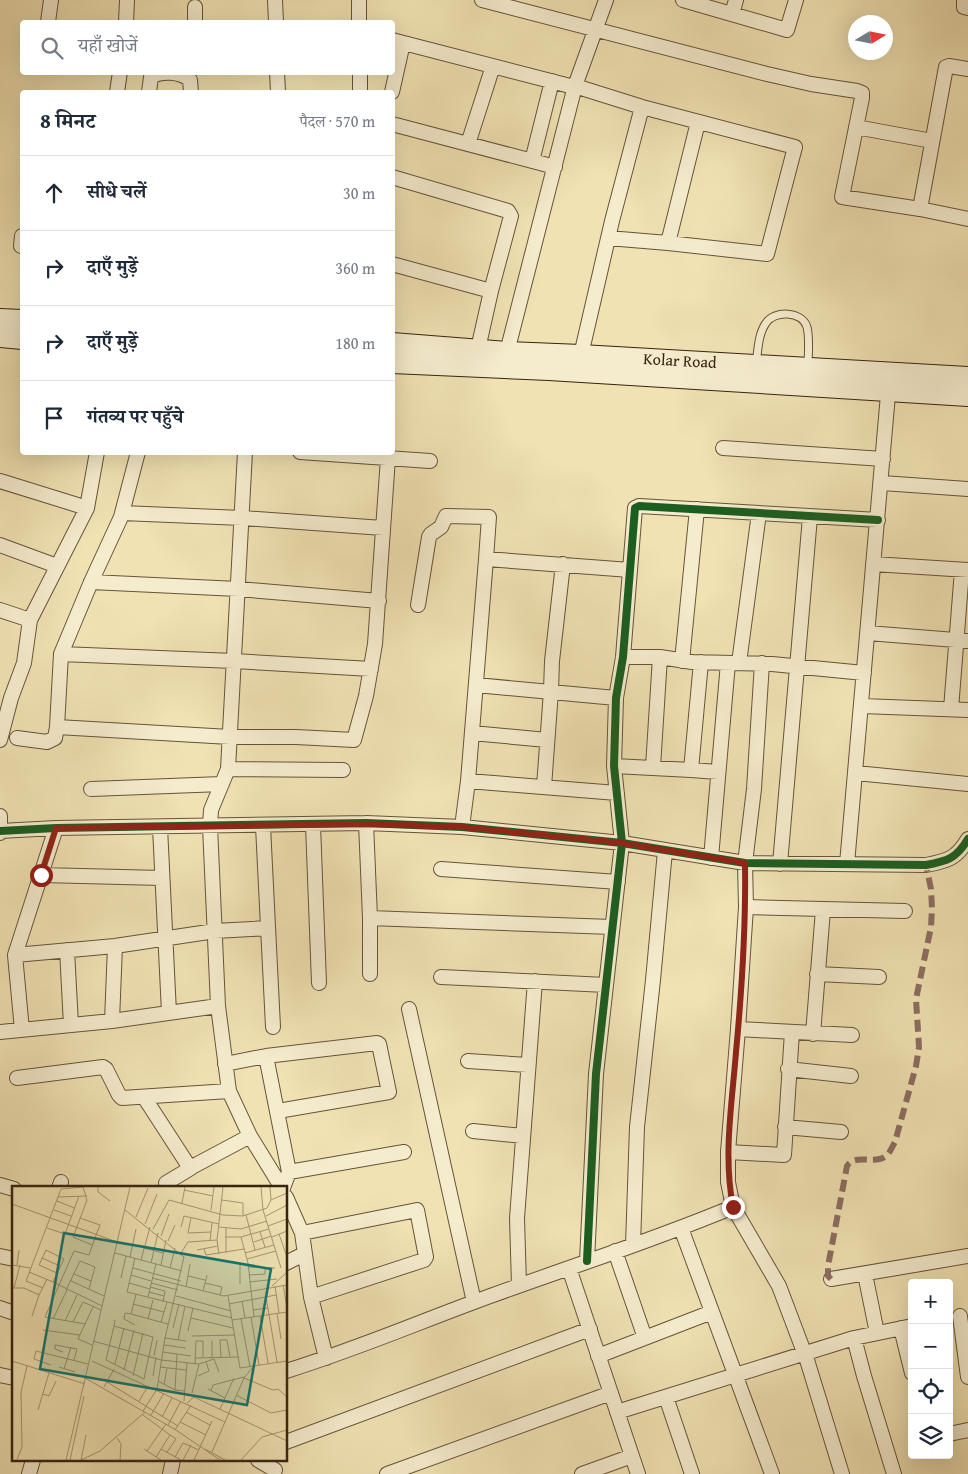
<!DOCTYPE html>
<html lang="hi">
<head>
<meta charset="utf-8">
<style>
	:root { --surface:#fff; --page:#f2f2f3; --text:#1f2937; --muted:#747a83; --line:#e0e1e3 }
	body { margin:0; font-family:"Gentium Book Plus","Noto Serif Devanagari",serif; background:var(--page); color:var(--text) }
	.controls { position:absolute; right:15px; bottom:15px; display:grid; overflow:hidden; border-radius:5px; box-shadow:0 5px 20px #0002 }
	.controls button { width:45px; height:45px; display:grid; place-items:center; padding:0; border:0; border-bottom:1px solid var(--line); background:var(--surface); color:var(--text); font:25px sans-serif }
	.compass { position:absolute; left:848px; top:15px; width:45px; height:45px; border-radius:50%; background:var(--surface); box-shadow:0 5px 20px #0002; rotate:80deg }
	.stop { position:absolute; width:15px; height:15px; margin:-11px; border:4px solid #8f2418; border-radius:50%; background:#fff }
	.stop.end { background:#8f2418; border-color:#fff; box-shadow:0 1px 5px #0008 }
	.list { margin:0; padding:0; list-style:none }
	h2 { display:flex; justify-content:space-between; align-items:center; height:65px; margin:0; padding:0 20px; font-size:21px }
	h2 small { font-size:16px; font-weight:400; color:var(--muted) }
	.list li { display:grid; grid-template-columns:32px 1fr auto; gap:15px; align-items:center; box-sizing:border-box; height:75px; padding:0 20px; border-top:1px solid var(--line) }
	.list b { display:block; font-size:19px; white-space:nowrap }
	.list em { font-size:16px; font-style:normal; color:var(--muted) }
	.icon { flex:none; width:28px; height:28px; fill:none; stroke:currentColor; stroke-width:2; stroke-linecap:round; stroke-linejoin:round }
	.map { position:relative; flex:none; width:968px; height:1474px; overflow:hidden }
	.search { position:absolute; background:var(--surface); box-shadow:0 5px 20px #0002; left:20px; top:20px; width:375px; height:55px; display:flex; align-items:center; gap:12px; box-sizing:border-box; padding:0 18px; border-radius:5px; color:var(--muted); font-size:19px }
	.panel { position:absolute; background:var(--surface); box-shadow:0 5px 20px #0002; left:20px; top:90px; width:375px; height:365px; border-radius:5px }
	.map>svg:first-child { display:block }
	.lines { fill:none; stroke-linecap:round; stroke-linejoin:round }
	.lane-casing { stroke:#655439; stroke-width:9 }
	.street-casing { stroke:#655439; stroke-width:16 }
	.secondary-casing { stroke:#372410; stroke-width:22 }
	.lane { stroke:#f5ecce; stroke-width:7 }
	.street { stroke:#f5ecce; stroke-width:14 }
	.secondary { stroke:#f5ecce; stroke-width:20 }
	.quiet { stroke:#8d6e63; stroke-width:6; stroke-dasharray:12 6; stroke-linecap:butt }
	.cycleway-casing { stroke:#f5ecce; stroke-width:11 }
	.cycleway { stroke:#1b5e20; stroke-width:8 }
	.route { stroke:#8f2418; stroke-width:6 }
	.labels { text-anchor:middle; dominant-baseline:central; stroke-width:4.5; stroke-linejoin:round; paint-order:stroke }
	.street-label { font-size:16px; fill:#372410; stroke:#f5ecce }
	.inset-road { fill:none; stroke:#a69672; stroke-width:1 }
	.view { fill:#0f766e; fill-opacity:0.15; stroke:#0f766e; stroke-width:2.5 }
	.inset-edge { fill:none; stroke:#372410; stroke-width:2.5 }
</style>
</head>
<body>
<div class="map">
<svg width="968" height="1474" viewBox="0 0 968 1474">
	<rect width="100%" height="100%" fill="#f0e2b3"/>
	<filter id="stains"><feTurbulence type="fractalNoise" baseFrequency=".004" numOctaves="4"/><feColorMatrix values="0 0 0 0 .2 0 0 0 0 .09 0 0 0 0 .02 0 0 0 .5 -.17"/></filter>
	<radialGradient id="worn" r=".72"><stop offset=".6" stop-color="#630" stop-opacity="0"/><stop offset="1" stop-color="#630" stop-opacity=".3"/></radialGradient>
	<g class="lines">
		<g class="lane-casing">
			<path id="lane" d="M756,364c2,-13 2,-30 10,-41 8,-13 36,-12 41,4 3,12 1,27 1,39"/>
		</g>
		<g class="street-casing">
			<path id="street" d="M275,0l1,22
				M359,0v22
				M482,0l285,74 44,10 46,7 5,2v5l-20,99 78,12 48,10
				M683,0l104,30 9,-30
				M964,0v7l4,1
				M195,7v15
				M732,14l4,-14
				M48,22l3,-22
				M126,22l1,-22
				M392,40l182,47
				M277,72l1,20
				M360,72v20
				M575,86l67,21 153,40 -28,107 -99,-11 -60,-5
				M117,92l3,-20
				M149,92l2,-15c11,-7 30,-5 39,3l1,12
				M392,92l11,-49
				M392,124l163,43
				M856,127l76,14
				M468,144l25,-78
				M532,161l20,-80
				M392,177l116,34 3,5 -20,75 -13,58
				M920,209l26,-142 3,-1 19,3
				M668,243l30,-121
				M21,246l1,-10
				M392,264l99,27
				M507,352l68,-266 31,-86
				M581,355l31,-134 30,-114
				M723,448l160,11
				M138,452l-17,65 -30,65 -30,72 -4,73 173,10h66l58,3 12,-44 9,-52 13,-186
				M245,452l-17,317 -17,41 -1,16 8,180 11,85 21,45 32,52
				M300,452l130,9
				M0,481l87,27
				M882,483l86,6
				M122,513l120,5 141,10
				M0,545l57,21
				M873,564l95,6
				M91,582l147,7 141,12
				M418,605l11,-68 2,-3 10,-7 5,-11 43,1 -3,42
				M0,610l30,10
				M868,633l100,8
				M61,654l173,7 137,8
				M623,657h37l32,5 80,2 92,9
				M682,661l15,-152
				M739,663l20,-150
				M762,663l-8,126 -9,74 1,44 -8,122 -10,123v30l5,25 46,79 28,74 35,114
				M476,685l140,13
				M862,706l106,4
				M951,709l11,-139
				M472,733l75,7
				M17,738l30,4 8,-4 2,-11
				M0,740l11,-42 13,-35 6,-43 57,-112 10,-56
				M614,766l77,4 10,-108
				M653,767l7,-110
				M228,769l115,1
				M691,770l27,2
				M856,773l112,11
				M468,781l149,12
				M544,787l7,-96 1,-30 11,-97
				M91,789l131,-5
				M0,816v17
				M366,823l4,95v56
				M313,825l6,158
				M263,826l10,201
				M160,827l9,186
				M462,827l6,-46 18,-222 144,11
				M0,831l56,-3 310,-5 96,4 160,16 123,20 181,2c21,-4 30,-6 42,-26
				M711,858l17,-195
				M780,864l30,-347
				M847,864l42,-481
				M441,869l177,13
				M41,875l121,3
				M746,907l159,4
				M370,918l242,9
				M67,950l4,75
				M15,955l100,-9 100,-15 53,-3
				M817,974l62,3
				M441,977l165,8
				M409,1009l65,293
				M112,1021l3,-75
				M738,1029l114,6
				M22,1030l-7,-75 41,-127
				M0,1032l112,-11 106,-15
				M813,1034l10,-124
				M266,1056l23,116 -6,16
				M468,1061l60,4
				M225,1064l41,-8 111,-13 2,1 10,48 -111,19
				M788,1069l63,7
				M17,1078l86,-11 3,2 13,26 3,3 107,-7
				M144,1097l46,71 60,-32
				M785,1127l56,5
				M473,1131l50,5
				M728,1152l56,3 8,-123
				M289,1172l115,-20
				M166,1183l25,-15
				M0,1185l14,4
				M59,1188l2,-6
				M286,1197l16,36 9,64 15,61
				M681,1228l91,246
				M302,1233l115,-23 9,47 -2,3 -113,37
				M633,1245l4,-118 16,-147 12,-129
				M615,1251l30,87
				M0,1256l14,3
				M587,1261l9,-187 26,-231 -8,-77 2,-68 7,-41 12,-149 4,-2 239,14
				M286,1263l18,-9
				M569,1268l69,206
				M865,1274l12,59
				M831,1279l137,-23
				M519,1285l-2,-67 18,-237
				M0,1308l14,5
				M960,1316l8,61
				M901,1328l11,45
				M854,1338l10,38 30,98
				M598,1356l114,-44
				M286,1371c71,-22 138,-51 207,-76 80,-29 161,-55 240,-88
				M0,1375l14,3
				M666,1397l26,77
				M617,1412l237,-74 58,-12
				M949,1434l19,-4
				M286,1442l304,-113
				M258,1460l17,10
				M29,1474l4,-14
				M170,1474l3,-14
				M387,1474l224,-81
				M582,1474l50,-18"/>
		</g>
		<g class="secondary-casing">
			<path id="secondary" d="M0,319l22,1
				M0,337l22,2
				M392,343l115,9 74,3 387,22
				M392,363l157,7 419,26"/>
		</g>
		<use href="#lane" class="lane"/>
		<use href="#street" class="street"/>
		<use href="#secondary" class="secondary"/>
		<path class="quiet" d="M831,1279l-3,-3v-10l19,-100c8,-13 28,-1 39,-10 4,-3 6,-9 9,-14l21,-76 3,-19 -3,-48 15,-72 1,-19 -1,-19 -5,-24"/>
		<g class="cycleway-casing">
			<path id="cycleway" d="M0,831l56,-3 310,-5 96,4 160,16 123,20 181,2c21,-4 30,-6 42,-26
				M587,1261l9,-187 26,-231 -8,-77 2,-68 7,-41 12,-149 4,-2 239,14"/>
		</g>
		<use href="#cycleway" class="cycleway"/>
	</g>
	<g class="lines">
		<path class="route" d="M41,875l15,-47 310,-4 96,3 160,16 123,20c1,63 -3,126 -9,189 -4,52 -13,103 -3,155"/>
	</g>
	<g class="labels">
		<g class="street-label">
			<text transform="translate(680 360) rotate(3)">Kolar Road</text>
		</g>
	</g>
	<g transform="translate(12 1186)">
		<rect width="275" height="275" fill="#f0e2b3"/>
		<path class="inset-road" d="M71,1l4,13 -14,37 19,8M86,1v5l12,9M249,1l2,23 18,58M172,4l29,6M46,11l29,-1M210,14l21,3v13M259,14l16,-7M45,15l17,7M170,17l3,-16M0,18l105,38M42,24l17,6M113,24l59,47 -19,81 -8,51 -14,22M199,24l3,-23M234,29l9,35M254,30l21,-11M124,31l12,-29M68,32l20,7 -4,10 -7,20 -15,-4 -29,66 40,7M179,32l-3,15 23,-1M133,38l12,-30M256,40l19,-7M169,41l3,-11 35,8M207,41l22,2 26,-8M35,42l18,6 14,-38M214,42v25M141,43l16,-29 54,15 20,1 24,-8 4,-8 -1,-13M248,46l5,15M267,48l8,23M149,50l8,-22M213,51h16l28,-8M229,51l7,26 6,54M260,51l15,-6M156,55l7,-16M198,55l2,-18M242,56l17,-6M132,62l19,5M192,63l2,6 38,-6M185,64l21,-4M103,67l67,18M169,67l7,-11 29,-2M233,67l29,-8M207,68l-2,-14 6,-53M118,71l6,-28M30,72l18,8M123,72l-8,34 105,26M235,73l29,-8M129,74l9,-33M139,77l7,-30M0,79l18,3M5,79l2,-15M149,79l5,-25M237,81l26,1M121,82l48,13M158,82l5,-20M17,86l24,10 11,-23 -18,-9 -7,15 18,8M62,88l17,7M119,89l20,6M237,89l16,-1v-7M176,90l17,4M109,92l5,-22M140,92l72,18 63,-11M59,95l33,15M41,96l49,24M237,96l28,-3M117,97l21,6M139,97l27,7M193,97l17,4 -2,8M228,98v-21M271,99l4,22M260,100l15,-14M263,100l4,27M138,101l15,4 -2,11M174,101l4,-23M0,102h12l15,7 -7,21M2,102l6,-23M31,102l-17,-7 35,-92 22,-2M54,104l14,-29 15,6 -6,22M191,105l4,-16M137,106l15,4M124,108l-5,20 37,10M27,109l8,-16M164,110l55,15M216,110l12,72 47,-7M136,111l8,-33M254,111l11,65M230,115l3,17M121,118l31,8M217,118l47,-9M241,124l15,-2M265,127l4,26M119,128l-6,-1 -1,6 11,6M248,130l8,47M239,131l8,48M179,132l42,10M41,133l14,-29M136,133l5,-19M229,133l9,48M220,134l55,-8M53,135l12,-26M61,136l10,-20 18,8M149,136l6,-20M102,140l-8,34 38,19 9,-42 -39,-11 1,-6M161,142l6,-24M31,144l37,5M176,145l5,-23M180,150l43,-1M153,152l21,3M166,154l7,-34M81,155l68,19 38,4 15,-5 5,13M80,159l-14,-6 15,-32M152,159l22,3M51,166l-8,-3v-4l22,4 -3,11M151,166l28,4M142,170l3,-16M200,171v-16M209,171l-1,-17h7l3,17M183,172l44,-1M0,175l73,23M80,175l133,61M103,178l9,-36M183,178l1,-23h7v16M39,179l-17,-6 2,-8 52,13M47,181l16,5M148,181l26,3M52,183l7,-22M112,184l10,-40M121,190l10,-43M141,190l3,-19M186,190l11,-5 -3,-9M73,192l91,52 44,30M232,192l29,12 5,-1 9,8M146,195l17,9 10,1M95,196l71,44M152,199l3,-17M92,201l10,-18M196,203l17,9M163,204l2,-36M199,205l2,-6 31,-8M180,207l7,-29M31,208l6,2 7,-15M224,209l35,18 16,-3M127,215l8,-13M172,215l3,-38M175,217l7,-6 93,44M208,223l14,-31M26,224l11,-37M174,226l24,13M131,229l27,20 -14,22M139,229l13,-22M150,231l10,-19M168,236l26,13M156,239l13,-24M163,244l16,-25M105,252l4,6 -1,16M132,263l17,11M149,263l20,11M193,263l20,11M135,265l19,-27M155,266l9,-13 -6,-4M200,266l32,-74 9,-11M163,271l8,-14 16,7M5,274l5,-13 -1,-55 6,-26M54,274l64,-273M58,274l14,-64M69,274l19,-9 45,-39M69,274l5,-25M171,274l8,-15M182,274l18,-39M229,274l21,-23 25,-7"/>
		<path class="view" d="M52,47l207,36 -24,136 -207,-36z"/>
		<rect width="275" height="275" class="inset-edge"/>
	</g>
	<rect width="100%" height="100%" filter="url(#stains)"/>
	<rect width="100%" height="100%" fill="url(#worn)"/>
</svg>
<div class="controls">
<button>+</button>
<button>−</button>
<button><svg class="icon" aria-label="locate" viewBox="0 0 24 24"><circle cx="12" cy="12" r="6"/><path d="M12 2v4M12 18v4M2 12h4M18 12h4"/></svg></button>
<button><svg class="icon" aria-label="layers" viewBox="0 0 24 24"><path d="M12 4l9 5-9 5-9-5zM3 14l9 5 9-5"/></svg></button>
</div>
<svg class="compass" viewBox="-18 -18 36 36"><path d="M0-13l5 13h-10z" fill="#e53935"/><path d="M0 13l5-13h-10z" fill="#747a83"/></svg>
<div class="stop" style="left:41px;top:875px"></div>
<div class="stop end" style="left:733px;top:1207px"></div>
<div class="search"><svg class="icon" aria-label="search" viewBox="0 0 24 24"><circle cx="10" cy="10" r="6"/><path d="M15 15l6 6"/></svg>यहाँ खोजें</div>
<section class="panel">
<h2>8 मिनट<small>पैदल · 570 m</small></h2>
<ul class="list">
<li><svg class="icon" aria-label="ahead" viewBox="0 0 24 24"><path d="M12 20V5M6 11l6-6 6 6"/></svg><div><b>सीधे चलें</b></div><em>30 m</em></li>
<li><svg class="icon" aria-label="right" viewBox="0 0 24 24"><path d="M7 20v-9h11M14 6l5 5-5 5"/></svg><div><b>दाएँ मुड़ें</b></div><em>360 m</em></li>
<li><svg class="icon" aria-label="right" viewBox="0 0 24 24"><path d="M7 20v-9h11M14 6l5 5-5 5"/></svg><div><b>दाएँ मुड़ें</b></div><em>180 m</em></li>
<li><svg class="icon" aria-label="arrive" viewBox="0 0 24 24"><path d="M6 21V4h12l-3 4 3 4H6"/></svg><div><b>गंतव्य पर पहुँचे</b></div></li>
</ul>
</section>
</div>
</body>
</html>
